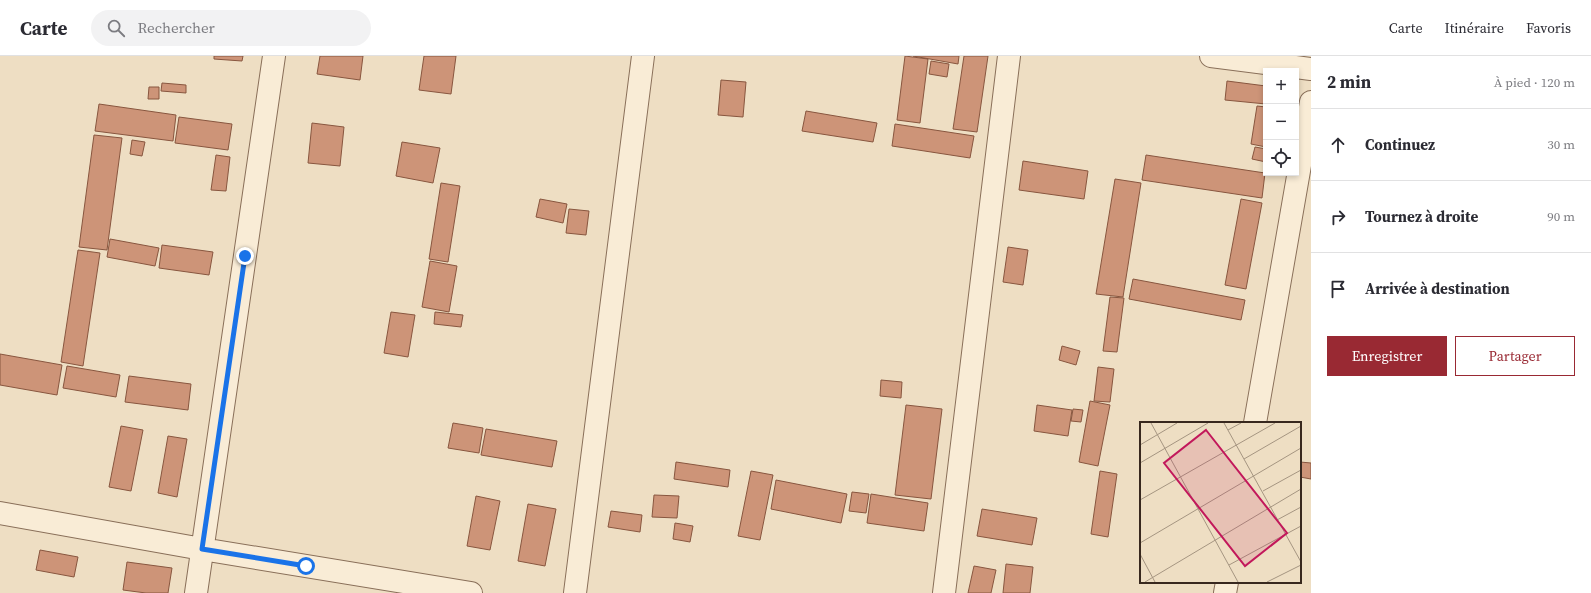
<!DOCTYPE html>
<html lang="fr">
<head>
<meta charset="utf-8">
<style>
	:root { --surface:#fff; --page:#f2f2f3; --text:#2b2b33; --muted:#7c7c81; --line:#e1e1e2; --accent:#992933 }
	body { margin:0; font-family:"Source Serif 4",serif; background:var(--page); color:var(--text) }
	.controls { position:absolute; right:12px; top:12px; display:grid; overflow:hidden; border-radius:0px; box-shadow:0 2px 6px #0003 }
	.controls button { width:36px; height:36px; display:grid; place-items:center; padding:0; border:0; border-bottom:1px solid var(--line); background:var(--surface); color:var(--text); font:20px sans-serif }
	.stop { position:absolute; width:12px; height:12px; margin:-9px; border:3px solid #1a73e8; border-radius:50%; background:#fff }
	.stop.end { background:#1a73e8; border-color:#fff; box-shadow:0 1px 4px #0008 }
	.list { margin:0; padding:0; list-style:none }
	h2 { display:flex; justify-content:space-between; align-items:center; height:52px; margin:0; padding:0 16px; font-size:17px }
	h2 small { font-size:13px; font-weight:400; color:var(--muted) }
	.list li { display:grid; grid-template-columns:26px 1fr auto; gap:12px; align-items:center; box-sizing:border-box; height:72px; padding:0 16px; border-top:1px solid var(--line) }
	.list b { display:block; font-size:15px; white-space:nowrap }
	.list em { font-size:13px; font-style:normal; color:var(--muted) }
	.actions { display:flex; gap:8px; padding:12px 16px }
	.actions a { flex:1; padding:9px 0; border:1px solid var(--accent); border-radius:0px; text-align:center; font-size:14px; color:var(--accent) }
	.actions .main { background:var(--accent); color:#fff }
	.icon { flex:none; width:22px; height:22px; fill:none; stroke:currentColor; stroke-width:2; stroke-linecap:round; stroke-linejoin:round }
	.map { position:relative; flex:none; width:1311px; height:537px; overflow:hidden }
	header { display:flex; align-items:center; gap:24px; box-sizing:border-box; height:56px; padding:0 20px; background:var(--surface); border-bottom:1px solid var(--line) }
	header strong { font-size:19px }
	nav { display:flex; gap:22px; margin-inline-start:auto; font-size:14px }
	.search { width:280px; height:36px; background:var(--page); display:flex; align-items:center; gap:10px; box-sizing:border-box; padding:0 14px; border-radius:22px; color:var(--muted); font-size:15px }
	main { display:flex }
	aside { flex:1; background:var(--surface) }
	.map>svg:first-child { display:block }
	.building { fill:#cd9478; stroke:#88563f }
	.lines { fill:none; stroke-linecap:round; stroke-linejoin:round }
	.minor-casing { stroke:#896f59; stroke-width:24 }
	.minor { stroke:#f9ecd6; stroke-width:22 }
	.route { stroke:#1a73e8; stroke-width:5 }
	.inset-road { fill:none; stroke:#a59581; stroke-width:1 }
	.view { fill:#c2185b; fill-opacity:0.15; stroke:#c2185b; stroke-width:2 }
	.inset-edge { fill:none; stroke:#38281e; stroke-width:2 }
</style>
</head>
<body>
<header>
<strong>Carte</strong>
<div class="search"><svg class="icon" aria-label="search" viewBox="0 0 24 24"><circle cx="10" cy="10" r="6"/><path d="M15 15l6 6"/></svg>Rechercher</div>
<nav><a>Carte</a><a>Itinéraire</a><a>Favoris</a></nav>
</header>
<main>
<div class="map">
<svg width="1311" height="537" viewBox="0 0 1311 537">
	<rect width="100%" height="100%" fill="#eedec3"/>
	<path class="building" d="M214,0h29l-1,5 -28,-2z
		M320,0h43l-3,24 -43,-6z
		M424,0h32l-5,38 -32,-4z
		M905,0l23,3 -8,64 -23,-3z
		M913,0h46l-1,8z
		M964,0h24l-11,76 -24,-3z
		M931,5l18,3 -2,13 -18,-3z
		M721,24l25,2 -3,35 -25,-2z
		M1227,25l39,5v18l-41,-4z
		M162,27l24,2v8l-25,-2z
		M149,31h10v12h-11z
		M99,48l77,11 -3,26 -78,-10z
		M1257,50l9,1v40l-15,-3z
		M806,55l71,12 -4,19 -71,-11z
		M179,61l53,7 -4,26 -53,-7z
		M312,67l32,4 -4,39 -32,-3z
		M895,68l79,12 -4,22 -78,-12z
		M94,79l28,3 -15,112 -28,-3z
		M132,84l13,2 -3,14 -12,-2z
		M402,86l38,6 -7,35 -37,-7z
		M1255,91l11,2v13l-14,-3z
		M216,99l14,2 -4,34 -15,-1z
		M1146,99l119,18 -3,25 -120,-18z
		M1023,105l65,10 -4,28 -65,-9z
		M1115,123l26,4 -18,114 -27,-3z
		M441,127l19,3 -12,76 -19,-3z
		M540,143l27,5 -4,19 -27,-6z
		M1241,143l21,4 -16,86 -21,-4z
		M569,153l20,2 -3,24 -20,-2z
		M110,183l49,9 -4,18 -48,-9z
		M162,189l51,7 -4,23 -50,-7z
		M1008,191l20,3 -5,35 -20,-3z
		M78,194l22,3 -17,113 -22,-4z
		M430,205l27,5 -8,46 -27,-5z
		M1133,223l112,21 -4,20 -112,-21z
		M1110,241l14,1 -7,54 -14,-1z
		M391,256l24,3 -7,42 -24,-4z
		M435,256l28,3 -2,12 -27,-3z
		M1062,290l18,5 -4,14 -17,-5z
		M0,298l62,11 -5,30 -57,-10z
		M67,310l53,9 -4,22 -53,-9z
		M1098,311l16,2 -4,33 -16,-1z
		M129,320l62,8 -3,26 -63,-8z
		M881,324l21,2 -1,16 -21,-2z
		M1090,345l20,4 -12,61 -19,-4z
		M906,349l36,4 -11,90 -36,-4z
		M1037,349l35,5 -4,26 -34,-5z
		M1073,353l10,1 -2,12 -10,-1z
		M453,367l30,5 -4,25 -31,-5z
		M121,370l22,4 -12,61 -22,-4z
		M486,373l71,12 -5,26 -71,-12z
		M168,380l19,3 -10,58 -19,-4z
		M676,406l54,8 -2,17 -54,-8z
		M1300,406l11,1v16l-11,-2z
		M751,415l22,4 -13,65 -22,-4z
		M1100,415l17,3 -9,63 -17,-3z
		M776,424l71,14 -6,29 -70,-14z
		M852,436l17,2 -3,19 -17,-2z
		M871,438l57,9 -4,28 -57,-8z
		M654,439l25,1 -2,22 -25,-1z
		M476,440l24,5 -10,49 -23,-4z
		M528,448l28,5 -11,57 -27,-5z
		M982,453l55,9 -5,27 -55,-9z
		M611,455l31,4 -2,17 -32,-5z
		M675,467l18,3 -3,16 -17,-3z
		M40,494l38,7 -4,20 -38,-7z
		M127,506l45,6 -4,25h-22l-23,-3z
		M1006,508l27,3 -3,26h-27z
		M974,510l22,4 -5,23h-23z"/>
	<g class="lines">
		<g class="minor-casing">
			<path id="minor" d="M1211,0l100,13
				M1255,367l56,-321
				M0,457l202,36 269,44
				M196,537l78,-537
				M575,537l68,-537
				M944,537l65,-537
				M1225,537l2,-11"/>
		</g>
		<use href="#minor" class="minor"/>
	</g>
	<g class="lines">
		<path class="route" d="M245,200l-43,293 104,17"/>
	</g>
	<g transform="translate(1140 366)">
		<rect width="161" height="161" fill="#eedec3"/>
		<path class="inset-road" d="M11,1l87,159M84,1l77,139M88,8l13,-7M0,23l37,-22M104,37l57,-33M0,41l68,-40M123,69l38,-21M0,78l135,-77M137,98l24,-13M0,121l161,-95M0,132l15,28M89,143l72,-39M5,160l156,-93M127,160l34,-17"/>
		<path class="view" d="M66,8l81,103 -42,33 -81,-103z"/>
		<rect width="161" height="161" class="inset-edge"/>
	</g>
</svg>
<div class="controls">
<button>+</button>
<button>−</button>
<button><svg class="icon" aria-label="locate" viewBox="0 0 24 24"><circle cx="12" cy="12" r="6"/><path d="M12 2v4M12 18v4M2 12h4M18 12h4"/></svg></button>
</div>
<div class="stop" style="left:306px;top:510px"></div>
<div class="stop end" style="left:245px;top:200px"></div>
</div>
<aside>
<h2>2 min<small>À pied · 120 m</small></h2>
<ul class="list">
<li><svg class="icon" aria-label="ahead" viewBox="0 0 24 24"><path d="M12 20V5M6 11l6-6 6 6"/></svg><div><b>Continuez</b></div><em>30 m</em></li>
<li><svg class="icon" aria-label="right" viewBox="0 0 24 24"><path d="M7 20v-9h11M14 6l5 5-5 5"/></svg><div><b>Tournez à droite</b></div><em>90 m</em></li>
<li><svg class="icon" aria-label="arrive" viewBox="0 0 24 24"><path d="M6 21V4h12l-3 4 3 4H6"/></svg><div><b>Arrivée à destination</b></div></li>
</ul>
<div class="actions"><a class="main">Enregistrer</a><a>Partager</a></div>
</aside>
</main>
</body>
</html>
